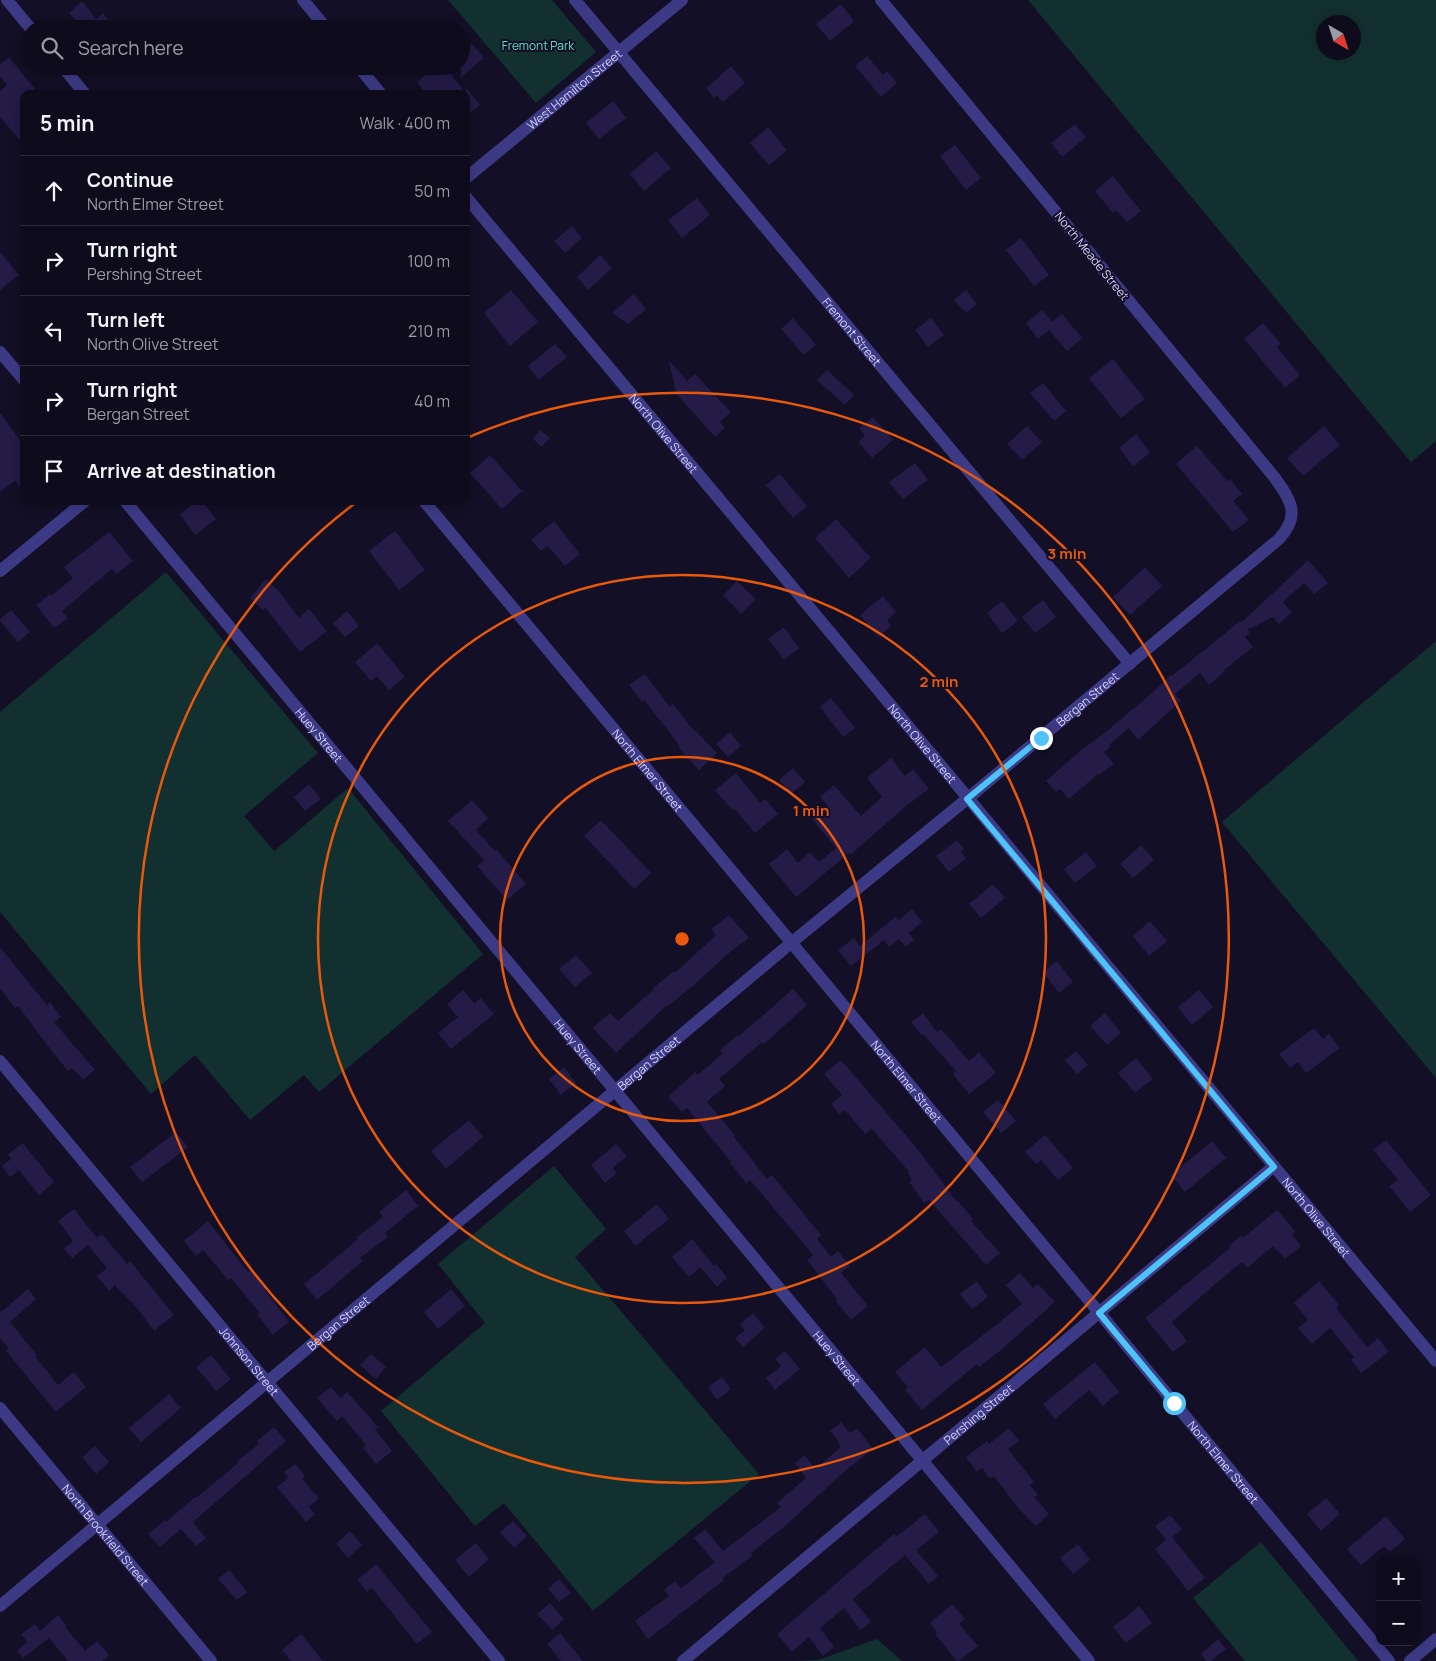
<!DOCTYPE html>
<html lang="en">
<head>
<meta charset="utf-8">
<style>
	:root { --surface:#0e0b1c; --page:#171425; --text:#f1f3f6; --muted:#9b9ba3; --line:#2e2b3b }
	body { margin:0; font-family:Manrope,sans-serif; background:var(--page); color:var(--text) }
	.controls { position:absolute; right:15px; bottom:15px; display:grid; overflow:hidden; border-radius:10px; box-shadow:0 2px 12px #0003 }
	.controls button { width:45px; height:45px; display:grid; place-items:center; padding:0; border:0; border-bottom:1px solid var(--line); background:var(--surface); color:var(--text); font:25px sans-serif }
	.compass { position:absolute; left:1316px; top:15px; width:45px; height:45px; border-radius:50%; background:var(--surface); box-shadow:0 2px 12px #0003; rotate:141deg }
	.stop { position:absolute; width:15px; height:15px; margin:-11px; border:4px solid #4fc3f7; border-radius:50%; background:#fff }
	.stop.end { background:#4fc3f7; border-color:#fff; box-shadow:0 1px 5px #0008 }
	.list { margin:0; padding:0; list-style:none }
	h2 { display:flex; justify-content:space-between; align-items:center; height:65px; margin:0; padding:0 20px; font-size:21px }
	h2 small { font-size:16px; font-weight:400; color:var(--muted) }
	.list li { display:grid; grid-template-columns:32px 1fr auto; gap:15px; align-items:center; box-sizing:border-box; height:70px; padding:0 20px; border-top:1px solid var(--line) }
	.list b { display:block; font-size:19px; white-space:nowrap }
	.list p { margin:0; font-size:16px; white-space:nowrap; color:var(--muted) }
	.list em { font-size:16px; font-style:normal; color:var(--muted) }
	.icon { flex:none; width:28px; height:28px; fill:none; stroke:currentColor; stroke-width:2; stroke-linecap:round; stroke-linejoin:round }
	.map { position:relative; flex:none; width:1436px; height:1661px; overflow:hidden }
	.search { position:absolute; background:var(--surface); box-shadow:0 2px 12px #0003; left:20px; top:20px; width:450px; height:55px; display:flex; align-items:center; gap:12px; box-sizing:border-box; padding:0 18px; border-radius:28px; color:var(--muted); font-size:19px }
	.panel { position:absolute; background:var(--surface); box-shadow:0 2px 12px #0003; left:20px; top:90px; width:450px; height:415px; border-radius:10px }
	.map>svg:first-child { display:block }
	.green { fill:#12302f; fill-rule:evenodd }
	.building { fill:#241b47 }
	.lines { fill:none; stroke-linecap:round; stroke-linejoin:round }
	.minor { stroke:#3d3a85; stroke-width:12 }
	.route { stroke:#4fc3f7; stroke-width:6 }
	.ring { fill:none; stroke:#e8590c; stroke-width:2.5 }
	.labels { text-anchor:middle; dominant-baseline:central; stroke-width:4; stroke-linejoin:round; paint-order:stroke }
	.park-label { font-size:12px; fill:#5fe0c0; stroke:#130f26 }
	.street-label { font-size:12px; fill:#d9d4ff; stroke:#130f26 }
	.centre { fill:#e8590c; stroke:#130f26; stroke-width:2.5 }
	.ring-label { font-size:15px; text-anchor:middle; font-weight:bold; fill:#e8590c; stroke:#130f26; stroke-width:4; stroke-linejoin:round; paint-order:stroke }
</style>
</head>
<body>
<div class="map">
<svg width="1436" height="1661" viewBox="0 0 1436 1661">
	<rect width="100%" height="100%" fill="#130f26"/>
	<path class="green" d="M448,0h104l44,52 -60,51z
		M1028,0h408v441l-25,21zM1324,22h30v30h-30z
		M166,572l152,181 -74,63 30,35 74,-63 135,166 -164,138 -15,-17 -54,45 -55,-65 -44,39 -151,-182v-200z
		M1436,641v437l-214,-256z
		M554,1166l52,63 -31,28 184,217 -166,137 -89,-108 -29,23 -94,-115 104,-88 -47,-59z
		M1261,1542l97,119h-113l-52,-63z
		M877,1639l25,22h-109l25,-1z"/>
	<path class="building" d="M82,1l14,18 7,-6 13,16h-34l-13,-16z
		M841,4l13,17 -24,20 -14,-17z
		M472,44l12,14 -23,19v-24z
		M867,56l16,19 4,-4 10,12 -16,14 -26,-31z
		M9,57l30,37h-15v51l-24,-28v-26l7,-6 -7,-9v-11z
		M437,66h7l22,27v-5l14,17 -14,11v-22h-39l-10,-12z
		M731,66l14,17 -22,19 -6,-7 -3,3 -8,-10z
		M613,101l13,17 -27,21 -13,-16z
		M1075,124l11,13 -24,20 -11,-14z
		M768,127l19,23 -18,15 -19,-22z
		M955,145l26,33 -15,12 -26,-34z
		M656,151l15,17 -27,23 -14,-17z
		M1113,176l28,35 -14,11 -11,-12 -3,3 -18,-22z
		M697,198l13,17 -28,23 -14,-18z
		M572,226l10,12 -17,15 -11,-12z
		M1021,238l28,37 -15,11 -28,-36z
		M0,252l19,23 -19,15z
		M600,255l12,13 -24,22 -11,-13z
		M511,290l27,32 -28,24 -26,-33z
		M966,290l11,14 -11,9 -12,-13z
		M634,294l12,15 -18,15 -16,-11z
		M1042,310l10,12 10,-8 20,24 -15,13 -18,-21 -11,9 -12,-16z
		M793,318l23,27 -12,10 -23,-26z
		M931,318l13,17 -16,12 -13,-17z
		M1263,323l18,21 -4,3 23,28 -15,13 -41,-49z
		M555,344l12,13 -28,23 -11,-14z
		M1113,359l32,40 -24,19 -32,-40z
		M669,360l18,21 8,-7 36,38 -11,10 5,6 -10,9 -39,-44z
		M827,370l27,25 -9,10 -28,-25z
		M1043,383l23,28 -12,10 -24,-28z
		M0,413l24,32v47l-9,-11 -15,11z
		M873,417l20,23 -21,18 -14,-16 7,-6 -6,-8z
		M1027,426l15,16 -20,18 -15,-16z
		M1324,426l16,19 -37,31 -16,-18z
		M540,430l10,8 -8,9 -9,-8z
		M1136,434l14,19 -17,13 -14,-18z
		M1197,446l30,35 3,-2 12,15 -9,7 16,19 -16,12 -57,-68z
		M490,455l32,36 -20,18 -32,-36z
		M915,463l13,17 -25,19 -14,-17z
		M780,474l27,32 -14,12 -27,-33z
		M197,501h5l14,18 -21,16 -15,-21z
		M836,519l35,39 -22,20 -34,-40z
		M554,521l26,33 -15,12 -17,-20 -7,5 -10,-11z
		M395,531l30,39 -26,20 -30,-39z
		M109,532l24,29 -17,13 -4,-5 -50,42 6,7 -14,10 -18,-23 14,-11 1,2 22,-18 -9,-11z
		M1308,560l20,23 -14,11 -10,-11 -21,19 9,10 -13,12 -6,-7 -26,13 3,3 -5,4 8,10 -29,23 1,1 -16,14 -9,-12 -25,21 6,7 -43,39 -9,-12 -20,17 2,2 -7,5 10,12 -15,11 -1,-1 -29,25 -9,-10 -4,3 -10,-11 34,-30 22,-16 50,-42 19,-18 1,1 68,-55 2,1z
		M1145,567l17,19 -32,29 -17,-18z
		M266,579l12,11 21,28 10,-9 18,22 -27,21 -35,-45 -2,3 -13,-12z
		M737,581l19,18 -15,15 -18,-19z
		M883,596l13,16 -9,8 4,6 -13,11 -18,-22z
		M1043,600l13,17 -21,16 -13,-16z
		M1002,601l16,20 -16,12 -15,-20z
		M11,610l19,22 -12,10 -18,-21v-2z
		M347,611l12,15 -14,11 -12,-14z
		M784,627l15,21 -15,12 -16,-21z
		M377,643l28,34 -16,13 -12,-14 -6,5 -16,-19z
		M645,674l25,33 3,-3 22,28 1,-1 21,22 -18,17 -21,-23 2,-1 -36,-46 -2,2 -13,-17z
		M831,698l24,30 -12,9 -23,-30z
		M730,732l11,14 -13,11 -12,-13z
		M891,758l14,18 8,-7 16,20 -23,17 -56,49 -1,-2 -53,44 -27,-33 18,-15 11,14 12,-11 9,10 17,-14 -24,-29 16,-13 -8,-9 14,-12 27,31 21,-19 -15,-19z
		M793,768l12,14 -14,12 -12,-14z
		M736,773l24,30 5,-4 13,15 -23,19 -21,-25 -2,2 -17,-20z
		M309,784l12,15 -16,12 -11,-14z
		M472,800l16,18 -12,12 19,21 1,-2 30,35 -19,16 -30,-34 7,-6 -36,-39z
		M601,820l50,53 -17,16 -50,-53z
		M957,840l7,9 -3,3 5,6 -17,14 -13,-16z
		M1141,845l13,15 -21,18 -13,-14z
		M1086,852l11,14 -22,17 -11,-14z
		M993,884l12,14 -24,20 -12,-14z
		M912,909l10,13 -13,11 5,7 -8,7 -7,-8 -10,8 -5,-7 -33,26 -13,-16 16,-12 6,8 36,-30 3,4z
		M729,915l20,23 -19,14 -37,34 -25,20 -1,-1 -51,48 -23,-25 17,-15 8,8 36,-32 -1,-1 21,-17 1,2 41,-38 -5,-6z
		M1150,921l17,20 -18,15 -16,-20z
		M0,947l47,58 3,-3 11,15 -7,5 41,48 -12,10 -11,-12 -4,3 -20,-25 -30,-40 -3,2 -15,-20z
		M576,955l16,18 -17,14 -16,-18z
		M1057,961l16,21 -14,11 -16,-21z
		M793,989l14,16 -43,39 -2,-2 -43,37 6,7 -18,16 28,33 -1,2 33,42 5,-4 49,60 -4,4 14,18 7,-6 12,15 -9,7 27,33 -17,14 -16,-20 2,-1 -30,-39 6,-5 -63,-75 -4,3 -16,-20 1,-1 -44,-54 -5,4 -14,-15 27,-25 3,3 24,-21 -2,-4 18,-15 1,1z
		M463,990l11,13 7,-5 13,16 -43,35 -13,-16 20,-16 -11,-13z
		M1199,990l14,17 -21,18 -14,-18z
		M923,1013l14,19 4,-3 28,32 10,-9 17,21 -27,21 -16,-20 3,-3 -33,-37 -2,1 -10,-13z
		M1105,1013l16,20 -14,12 -17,-19z
		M1314,1028l9,11 6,-5 11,14 -34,25 -8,-11 -8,6 -11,-14z
		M1076,1051l12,14 -11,9 -12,-14z
		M1136,1058l17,21 -18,14 -17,-20z
		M841,1060l79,92 37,50 1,-1 15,18 -2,2 29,32 -14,12 -57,-65 -5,3 -15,-21 3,-2 -4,-7 1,-1 -37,-43 -7,5 -20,-24 -6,4 -8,-10 11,-9 -18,-21z
		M564,1067l12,16 -15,12 -12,-16z
		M998,1100l18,21 -15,12 -18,-21z
		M469,1120l14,17 -37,32 -15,-18z
		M176,1132l12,15 -46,35 -12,-15z
		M1045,1135l28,33 -15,12 -17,-20 -5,4 -11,-12z
		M1386,1140l45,55 -21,17 -21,-26 9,-6 -25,-30z
		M1212,1141l14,17 -41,34 -14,-17z
		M23,1143l31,39 -15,13 -20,-25 -9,7 -8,-11 9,-7 -3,-5z
		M616,1144l11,12 -14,12 4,5 -12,10 -14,-18z
		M406,1190l12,16 -33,27 3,4 -28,21 3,3 -46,39 -13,-16 53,-44 -1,-2 27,-21 -4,-5z
		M657,1204l12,15 -34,27 -11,-15z
		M74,1209l23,29 5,-4 25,30 3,-3 44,54 -20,16 -17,-23 -22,-23 -6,6 -12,-15 10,-8 -19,-23 -16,13 -8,-9 9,-8 -15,-20z
		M1277,1210l19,22 -4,3 9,11 -16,13 -12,-13 -26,22 -5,-6 -35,29 -35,31 15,19 -14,11 -28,-34 85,-70 -1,-2 13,-11 2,2z
		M208,1221l40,51 2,-2 17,19 -2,1 24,32 -16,13 -16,-21 3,-1 -29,-35 -3,2 -25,-30 -7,6 -12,-15z
		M692,1239l22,27 2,-2 11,14 -10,9 -17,-20 -11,10 -17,-20z
		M1020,1273l13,15 5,-4 17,18 -54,48 -22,17 -2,-3 -55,46 -17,-20 3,-3 -13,-15 30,-25 16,20 55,-42 26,-21 -16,-19z
		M977,1281l11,16 -16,12 -12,-15z
		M1319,1281l20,24 -3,3 31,39 11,-9 11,14 -28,21 -10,-13 3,-3 -24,-29 -18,16 -14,-16 10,-8 -14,-17z
		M28,1289l8,10 -26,23 27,33 -2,1 23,29 16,-13 12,15 -30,25 -50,-61 2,-3 -8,-10v-28l1,2z
		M451,1289l14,17 -27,23 -14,-17z
		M753,1313l12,15 -22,19 -8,-9 10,-8 -5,-6z
		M785,1351l15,18 -25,21 -9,-12 15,-12 -6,-7z
		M371,1354l15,13 -10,12 -16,-14z
		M211,1355l20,24 -15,12 -20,-24z
		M1095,1362l24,30 -16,14 -14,-16 -34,29 -12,-15z
		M722,1377l9,12 -14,11 -9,-13z
		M331,1387l9,11 7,-6 31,35 -3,3 17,21 -16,13 -13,-16 3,-3 -24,-29 -5,5 -20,-23z
		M169,1394l12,14 -40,34 -12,-14z
		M841,1422l9,11 7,-5 16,21 -27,21 -62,57 -33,26 2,2 -30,23 1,2 -76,59 -13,-18 34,-25 -5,-6 11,-9 6,7 34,-26 -21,-24 11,-9 18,22 58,-44 -4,-4 29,-25 -11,-15 10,-8 10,14 26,-22 -3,-4 1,-1 -9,-11z
		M274,1427l12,14 -93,81 13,16 -10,8 -15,-17 -21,18 -12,-13 17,-14 1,2 29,-25 1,1 42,-35 -1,-2 22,-17 -2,-3z
		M1009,1428l10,13 -11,8 26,33 -4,3 8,10 -4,2 15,17 -13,12 -17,-17 -25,-33 -4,3 -8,-11 -5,4 -11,-15 21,-16 2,3z
		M95,1446l14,16 -13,12 -14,-17z
		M295,1464l10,12 -3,3 17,19 -10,9 6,7 -9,8 -29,-35 11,-9 -4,-6z
		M1326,1498l14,16 -19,17 -14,-17z
		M925,1514l14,18 -23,18 22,26 -9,8 -24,-29 -52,44 18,23 -11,8 -16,-22 -24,20 14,19 -11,9 -14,-19 -17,15 -15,-18 117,-100 2,3z
		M1170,1515l12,14 -10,8 33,41 -17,13 -33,-42 11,-9 -11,-14z
		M1386,1516l19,23 -15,13 -6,-6 -23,19 -14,-16z
		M513,1521l14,15 -13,12 -14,-16z
		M350,1531l12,14 -14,13 -12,-14z
		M476,1543l13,16 -20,18 -14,-17z
		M1078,1544l12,16 -17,14 -13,-16z
		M376,1564l56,68 -15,12 -45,-56 -5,4 -10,-12z
		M229,1570l18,22 -10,8 -19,-21z
		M559,1579l12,14 -12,9 -11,-13z
		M550,1603l14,16 -12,11 -15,-16z
		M952,1604l13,15 -6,5 19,22 -19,15h-2l-22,-27 2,-2 -7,-9z
		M1139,1606l13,17 -26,20 -13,-16z
		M58,1615l9,11 -2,1 20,24 12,-10 12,14 -7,6h-34l-19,-23 -26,20 -6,-7 10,-9 -6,-8 14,-10 5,7z
		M560,1633l23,28h-22l-14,-17z
		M301,1634l22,27h-32l-9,-11z
		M1218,1639l8,10 -15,12h-5l-5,-7z"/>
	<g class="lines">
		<g class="minor">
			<path d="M7,0l24,29"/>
			<path d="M303,0l24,29"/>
			<path id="s1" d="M575,0l555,664"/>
			<path d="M62,66l23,28"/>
			<path d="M358,66l23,28"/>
			<path id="s2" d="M466,178l216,-178"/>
			<path id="s3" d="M466,197l270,322 700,842"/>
			<path d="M0,352l24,28"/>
			<path id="s4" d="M125,501l964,1160"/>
			<path id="s5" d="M424,501l965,1160"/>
			<path d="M0,571l85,-70"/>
			<path id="s6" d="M0,1061l499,600"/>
			<path id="s7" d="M0,1408l211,253"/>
			<path id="s8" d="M0,1606l791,-663 176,-144 312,-260c22,-24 12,-38 -4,-61l-394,-478"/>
			<path id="s9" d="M683,1661l590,-494"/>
			<path d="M1410,1661l26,-22"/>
		</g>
	</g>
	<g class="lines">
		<path class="route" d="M1041,738l-74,61 307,368 -175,146 75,90"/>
	</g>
	<g class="ring">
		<circle cx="682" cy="939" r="182"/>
		<circle cx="682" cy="939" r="364"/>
		<path d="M469 437A545 545 0 1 1 354 504"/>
	</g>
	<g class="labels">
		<g class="park-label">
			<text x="538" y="45">Fremont Park</text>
		</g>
		<g class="street-label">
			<text stroke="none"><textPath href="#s2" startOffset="140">West Hamilton Street</textPath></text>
			<text transform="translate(1092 256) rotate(51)">North Meade Street</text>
			<text stroke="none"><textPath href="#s1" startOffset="432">Fremont Street</textPath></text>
			<text stroke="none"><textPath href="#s3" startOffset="308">North Olive Street</textPath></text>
			<text stroke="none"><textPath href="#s8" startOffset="1416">Bergan Street</textPath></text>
			<text stroke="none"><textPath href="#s4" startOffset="304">Huey Street</textPath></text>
			<text stroke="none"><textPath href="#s3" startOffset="712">North Olive Street</textPath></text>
			<text stroke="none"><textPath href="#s5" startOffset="350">North Elmer Street</textPath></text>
			<text stroke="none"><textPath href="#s4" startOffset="709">Huey Street</textPath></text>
			<text stroke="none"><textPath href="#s8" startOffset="846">Bergan Street</textPath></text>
			<text stroke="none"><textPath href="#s5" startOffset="755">North Elmer Street</textPath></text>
			<text stroke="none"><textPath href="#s3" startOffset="1328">North Olive Street</textPath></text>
			<text stroke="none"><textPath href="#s8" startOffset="441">Bergan Street</textPath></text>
			<text stroke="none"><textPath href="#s4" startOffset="1114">Huey Street</textPath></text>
			<text stroke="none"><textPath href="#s6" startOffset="390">Johnson Street</textPath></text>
			<text stroke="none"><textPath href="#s9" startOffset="385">Pershing Street</textPath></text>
			<text stroke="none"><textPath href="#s5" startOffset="1250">North Elmer Street</textPath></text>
			<text stroke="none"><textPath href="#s7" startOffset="165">North Brookfield Street</textPath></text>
		</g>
	</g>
	<circle cx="682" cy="939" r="8" class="centre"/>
	<g class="ring-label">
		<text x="1067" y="559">3 min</text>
		<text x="939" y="687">2 min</text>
		<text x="811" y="816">1 min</text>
	</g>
</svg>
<div class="controls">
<button>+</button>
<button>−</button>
</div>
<svg class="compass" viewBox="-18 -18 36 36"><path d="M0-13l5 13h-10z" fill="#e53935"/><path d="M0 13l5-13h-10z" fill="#9b9ba3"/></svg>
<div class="stop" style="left:1174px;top:1403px"></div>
<div class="stop end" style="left:1041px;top:738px"></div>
<div class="search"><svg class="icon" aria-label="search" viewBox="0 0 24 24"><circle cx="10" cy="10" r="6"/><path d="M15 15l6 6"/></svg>Search here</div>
<section class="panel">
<h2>5 min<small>Walk · 400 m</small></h2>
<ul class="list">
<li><svg class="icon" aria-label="ahead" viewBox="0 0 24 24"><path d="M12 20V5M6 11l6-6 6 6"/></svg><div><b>Continue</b><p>North Elmer Street</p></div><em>50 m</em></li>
<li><svg class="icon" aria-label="right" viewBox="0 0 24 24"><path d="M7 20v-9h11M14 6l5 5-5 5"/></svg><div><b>Turn right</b><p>Pershing Street</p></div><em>100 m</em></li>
<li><svg class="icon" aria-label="left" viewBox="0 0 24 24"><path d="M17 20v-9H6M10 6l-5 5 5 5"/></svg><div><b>Turn left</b><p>North Olive Street</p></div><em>210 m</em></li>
<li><svg class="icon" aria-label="right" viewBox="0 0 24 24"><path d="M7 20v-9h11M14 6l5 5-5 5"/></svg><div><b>Turn right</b><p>Bergan Street</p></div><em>40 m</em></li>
<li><svg class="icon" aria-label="arrive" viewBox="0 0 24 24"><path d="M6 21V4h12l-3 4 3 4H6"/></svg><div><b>Arrive at destination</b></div></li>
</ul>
</section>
</div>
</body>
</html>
